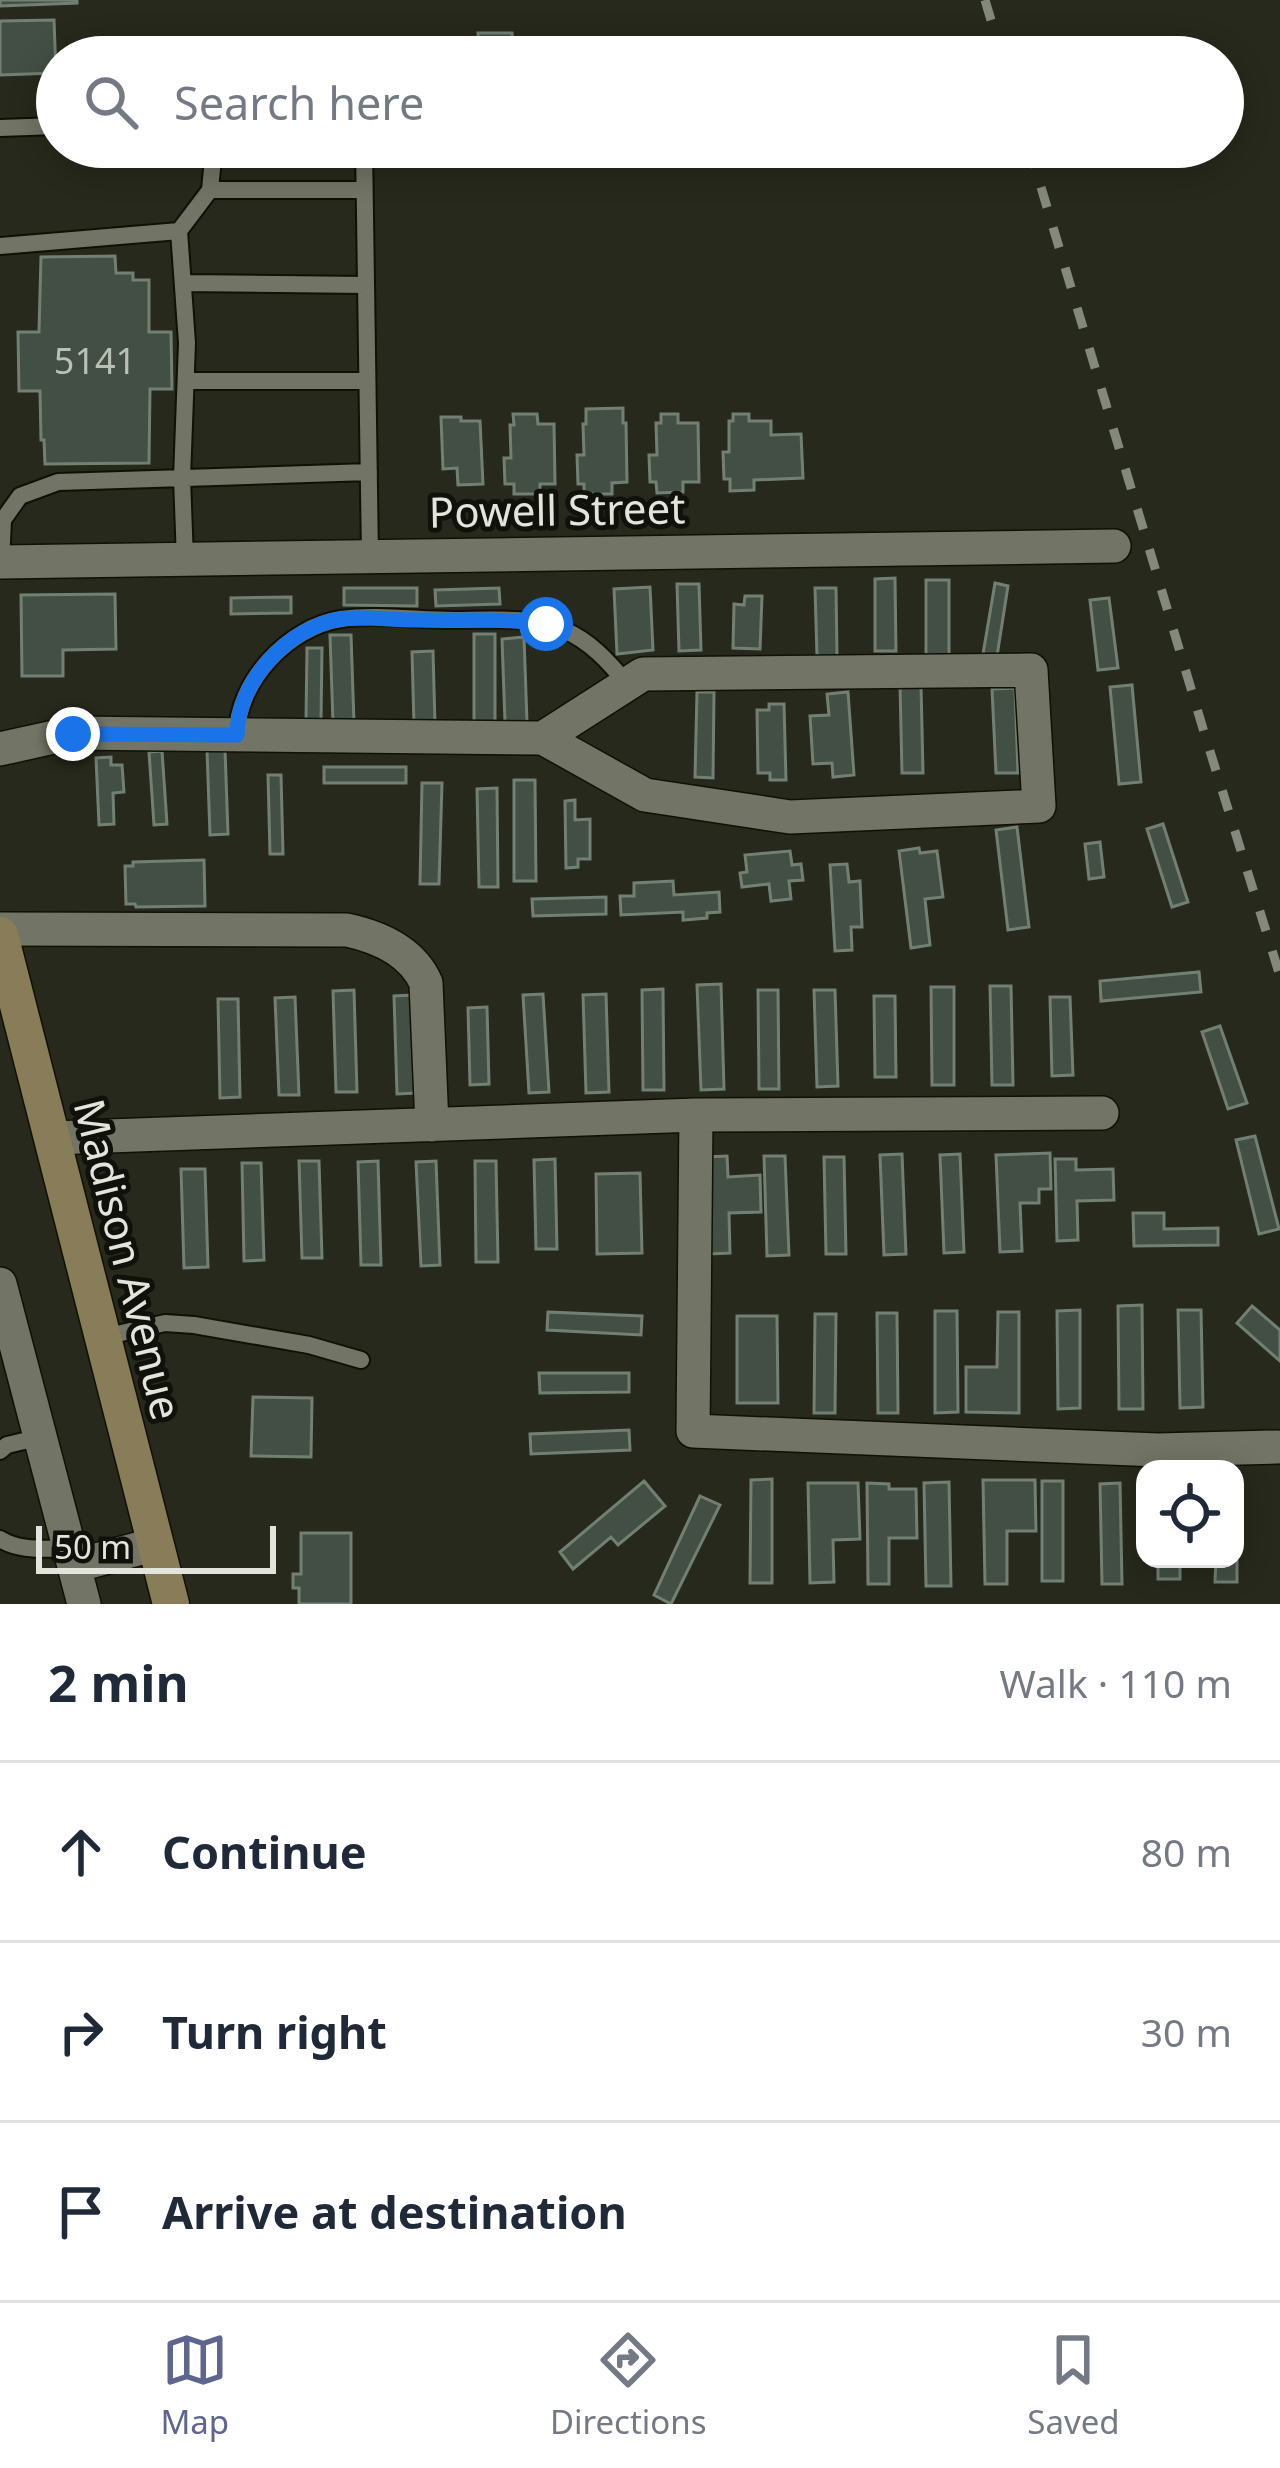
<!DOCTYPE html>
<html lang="en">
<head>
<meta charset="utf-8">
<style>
	:root { --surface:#fff; --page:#f6f6f7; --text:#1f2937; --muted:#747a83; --line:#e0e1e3; --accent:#5e658f }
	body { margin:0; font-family:"Noto Sans",sans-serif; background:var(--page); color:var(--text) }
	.controls { position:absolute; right:36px; bottom:36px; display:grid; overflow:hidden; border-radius:24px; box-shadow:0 6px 30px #0003 }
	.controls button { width:108px; height:108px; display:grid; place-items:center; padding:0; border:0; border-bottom:3px solid var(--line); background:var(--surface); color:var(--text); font:60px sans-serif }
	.scale { position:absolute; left:36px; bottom:30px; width:240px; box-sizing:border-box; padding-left:12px; border:6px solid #e3e5dc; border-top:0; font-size:33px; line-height:42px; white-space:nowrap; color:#e3e5dc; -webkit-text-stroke:9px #10110b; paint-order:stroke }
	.stop { position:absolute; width:36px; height:36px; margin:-27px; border:9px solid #1a73e8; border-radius:50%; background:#fff }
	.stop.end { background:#1a73e8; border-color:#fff; box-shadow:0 3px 12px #0008 }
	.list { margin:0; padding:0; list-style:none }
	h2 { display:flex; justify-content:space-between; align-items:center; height:156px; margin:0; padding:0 48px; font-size:51px }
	h2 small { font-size:39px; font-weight:400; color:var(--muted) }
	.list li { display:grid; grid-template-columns:78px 1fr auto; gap:36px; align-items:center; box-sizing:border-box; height:180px; padding:0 48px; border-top:3px solid var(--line) }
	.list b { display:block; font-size:45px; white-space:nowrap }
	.list em { font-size:39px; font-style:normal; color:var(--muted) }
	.icon { flex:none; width:66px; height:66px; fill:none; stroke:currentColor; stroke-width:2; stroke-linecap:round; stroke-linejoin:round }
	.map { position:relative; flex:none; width:1280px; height:1604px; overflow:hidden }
	.search { position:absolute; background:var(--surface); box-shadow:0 6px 30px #0003; left:36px; right:36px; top:36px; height:132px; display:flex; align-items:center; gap:30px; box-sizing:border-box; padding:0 42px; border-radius:66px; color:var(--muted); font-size:45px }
	.sheet { height:696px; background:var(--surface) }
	nav { display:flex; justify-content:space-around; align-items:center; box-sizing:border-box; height:168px; border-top:3px solid var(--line); background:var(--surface); font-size:33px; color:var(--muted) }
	nav a { display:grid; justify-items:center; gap:6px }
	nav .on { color:var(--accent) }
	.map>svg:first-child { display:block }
	.building { fill:#434f44; stroke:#728074; stroke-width:3 }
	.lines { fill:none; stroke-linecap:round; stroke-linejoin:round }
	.service-casing { stroke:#0f1105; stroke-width:20 }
	.minor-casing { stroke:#0f1105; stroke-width:36 }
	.secondary-casing { stroke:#0f1105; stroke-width:39 }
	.service { stroke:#727565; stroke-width:16 }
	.minor { stroke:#727565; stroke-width:33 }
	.secondary { stroke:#887d58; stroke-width:36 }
	.rail { stroke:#85887c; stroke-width:9; stroke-dasharray:21 21; stroke-linecap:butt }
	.route { stroke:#1a73e8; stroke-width:15 }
	.labels { text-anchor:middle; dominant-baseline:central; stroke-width:10; stroke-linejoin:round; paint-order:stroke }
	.number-label { font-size:36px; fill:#bbc0b6 }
	.street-label { font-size:42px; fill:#e3e5dc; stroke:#10110b }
</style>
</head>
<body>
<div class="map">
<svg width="1280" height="1604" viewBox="0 0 1280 1604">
	<rect width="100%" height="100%" fill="#26291b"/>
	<path class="building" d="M0,0h77v3l-77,3z
		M54,20l2,53 -56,2v-54z
		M478,33h34l1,15 37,-1 1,5h11v5h-83z
		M115,256l1,17h17v7h16v52h22l1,57h-22l-1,74 -104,1 -1,-24h-3l-1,-49h-21l-1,-59h21l2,-75z
		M623,408v15h3l1,59 -15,1v11h-28v-10h-6l-1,-29h7l-1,-31h3v-15z
		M513,414h24l1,10h16l1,60h-15v10h-26v-10h-9l-1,-26h7l-1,-33h4z
		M661,414h17v9h20l1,59h-16v10l-26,1 -1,-11h-6l-1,-27h8l-1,-32h5z
		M733,414h16v7h22v14l30,-1 2,44 -49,2v10l-24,1v-12h-6l-1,-27h6v-31h4z
		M441,417h20v4h19l3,63 -25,1 -1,-17 -14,1z
		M895,578l1,73h-21v-72z
		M926,580h23v75h-23z
		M995,583l13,3 -11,70 -14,-2z
		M677,584h22l2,66 -22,1z
		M650,587l3,63 -36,4 -3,-65z
		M344,588h73v18l-73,-1z
		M499,588l1,16 -64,2 -1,-16z
		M815,588h21l1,68h-20z
		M115,594l1,55 -53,1v26h-41l-1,-81z
		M745,596h17l-2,53 -27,-1 1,-44 10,1z
		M291,597v16l-60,1v-16z
		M1109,598l9,70 -20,2 -8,-70z
		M474,634h21v90l-21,1z
		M330,635h21l3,88h-21z
		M524,637l3,85h-22l-3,-83z
		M307,648h15l-1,72h-15z
		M433,651l2,74 -21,1 -2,-74z
		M900,685h21l2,88h-21z
		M1132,685l9,97 -22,2 -9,-97z
		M1015,688l3,85h-22l-4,-84z
		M697,692h17l-1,86 -18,-1z
		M848,692l6,83 -21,2 -1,-14 -19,1 -3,-48 19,-1 -2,-21z
		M769,704h15l2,76h-16v-7h-12l-1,-63h12z
		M225,749l3,85 -18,1 -3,-85z
		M162,751l5,73 -13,1 -5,-73z
		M111,757v8h11l2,27 -11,1 1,31 -15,1 -3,-67z
		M324,767h82v16h-82z
		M268,775h13l2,79h-13z
		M514,780h21l1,101h-22z
		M422,783h20l-3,101h-19z
		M497,788l1,99h-19l-2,-98z
		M575,800v20l15,-1v40h-12v8l-12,1 -1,-67z
		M1163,824l25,78 -16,5 -25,-78z
		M1017,827l12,100 -21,3 -12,-100z
		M1100,842l4,35 -15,2 -4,-35z
		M919,848l1,5 17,-2 6,46 -18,2 5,46 -19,3 -12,-97z
		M790,851l2,14 9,-1 2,16 -14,1 2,18 -20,2 -2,-17 -27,3 -2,-14 7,-1 -2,-17z
		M204,860l1,46 -69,1 -1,-3h-9l-1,-38h8v-4z
		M847,864l2,18 11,-1 2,46h-11l1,23 -17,1 -5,-86z
		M673,881l1,14 45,-3 1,20 -13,1v5l-24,2v-8l-62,3 -1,-19h14v-13z
		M606,897v17l-73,2 -1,-17z
		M1199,972l2,20 -100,9 -1,-20z
		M721,984l3,105 -23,1 -4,-105z
		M990,986h21l2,99h-21z
		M931,987h23v98h-22z
		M663,989l1,101h-21l-1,-100z
		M354,990l3,102h-21l-3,-101z
		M758,990h20l1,99h-20z
		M814,990h21l3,96 -21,1z
		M543,994l6,98 -20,1 -6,-98z
		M606,994l3,98 -23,1 -3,-98z
		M412,995l4,98 -19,1 -3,-98z
		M874,996h21l1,81h-21z
		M295,997l4,98h-20l-4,-97z
		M1050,997h20l3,78 -21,1z
		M218,999h20l2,98 -20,1z
		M487,1007l2,77 -19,1 -2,-77z
		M1220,1026l27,77 -19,6 -26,-77z
		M1255,1136l24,93 -20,5 -23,-94z
		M1050,1153l1,36h-12v14h-19l2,48 -22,1 -4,-97z
		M902,1154l4,100 -22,1 -4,-100z
		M960,1154l4,98 -20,1 -4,-98z
		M727,1156l1,21 32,-2 1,37 -32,1 1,40 -21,1 -3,-97z
		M764,1156h21l4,99 -22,1z
		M824,1157h20l2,97h-20z
		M555,1159l2,90h-21l-2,-89z
		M1055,1159h21v11l37,-1 1,31 -37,1 1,39 -21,1z
		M299,1161h20l3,97h-20z
		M378,1161l3,104h-20l-3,-103z
		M436,1161l4,104 -19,1 -5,-104z
		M475,1161h21l2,101h-22z
		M242,1163h19l3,97 -20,1z
		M181,1169h24l3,98 -24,1z
		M640,1173l2,80 -45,1 -1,-80z
		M1133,1213h31v16l54,-1v17l-84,1z
		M1142,1305l1,104h-24l-1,-103z
		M1252,1306l28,24v31l-43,-38z
		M1080,1310v98l-22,1 -1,-98z
		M1178,1310h23l2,97 -23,1z
		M935,1311h22l1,101 -23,1z
		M548,1312l94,4 -1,19 -94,-5z
		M998,1312h21v101l-53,-1v-45h31z
		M877,1313h20l1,100h-20z
		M815,1314h21l-1,99h-21z
		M737,1316h40l1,87h-41z
		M539,1373h90v19l-89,1z
		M253,1397l59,1 -1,59 -60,-1z
		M629,1430l1,20 -99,4 -1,-20z
		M772,1479v104h-22l1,-103z
		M983,1480h52l1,51h-29v53h-22z
		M644,1481l21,25 -47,39 -7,-8 -38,32 -13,-17z
		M1042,1481h21v100h-21z
		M1235,1481h2v101h-22l1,-23h19z
		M949,1482l2,104h-25l-2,-103z
		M808,1483h50l2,56 -27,1 1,42 -24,1z
		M867,1483l22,1v5h27l1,49h-28v46h-21z
		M1120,1483l2,101h-20l-2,-100z
		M700,1496l20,9 -49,99 -17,-9z
		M301,1533h50v71h-52v-16h-6v-14h8z
		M1158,1559h22v20h-22z"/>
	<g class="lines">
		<g class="service-casing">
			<path id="service" d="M0,128l57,-2
				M364,147l6,410
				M210,190h154
				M179,231l8,112 -5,135 3,82
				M0,246l179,-15 31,-41 4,-43
				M183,283l183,2
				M186,381h181
				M1,562l2,-42 17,-24 38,-14 311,-10
				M237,735c0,-53 51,-108 104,-116 36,-5 76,1 112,1 36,0 76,-4 111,10 26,11 45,32 63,54
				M104,1337l61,-14 29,2 115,20 52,15
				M0,1451l7,-6 34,-8
				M0,1539c21,13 46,9 70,10"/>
		</g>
		<g class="minor-casing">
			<path id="minor" d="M0,562l1114,-16
				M0,749l72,-16 471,5 102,57 145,22 249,-11 -8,-136 -388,4 -100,64
				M0,929l347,1c32,7 65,21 79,53l6,142
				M696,1115l406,-2
				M52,1138l644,-23 -3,316 465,19 119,-3
				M0,1284l84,320
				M74,1566l82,-22"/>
		</g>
		<g class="secondary-casing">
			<path id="secondary" d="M0,935l171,669"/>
		</g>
		<use href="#service" class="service"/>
		<use href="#minor" class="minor"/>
		<use href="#secondary" class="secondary"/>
		<path class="rail" d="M985,0l17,57
			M1029,147l175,585 76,244"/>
	</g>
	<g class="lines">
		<path class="route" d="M73,734l164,1c0,-53 51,-108 104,-116 24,-3 50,1 75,1 43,1 87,-2 130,4"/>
	</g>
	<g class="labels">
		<g class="number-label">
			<text x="95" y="360">5141</text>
		</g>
		<g class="street-label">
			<text transform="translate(557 509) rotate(-1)">Powell Street</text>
			<text transform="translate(129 1259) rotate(76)">Madison Avenue</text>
		</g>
	</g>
</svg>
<div class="controls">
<button><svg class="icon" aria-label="locate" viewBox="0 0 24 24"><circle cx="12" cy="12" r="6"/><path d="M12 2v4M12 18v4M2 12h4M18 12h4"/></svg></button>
</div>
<div class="scale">50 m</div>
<div class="stop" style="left:546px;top:624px"></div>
<div class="stop end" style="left:73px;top:734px"></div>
<div class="search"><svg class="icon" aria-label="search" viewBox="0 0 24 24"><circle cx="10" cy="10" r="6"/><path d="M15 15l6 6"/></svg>Search here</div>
</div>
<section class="sheet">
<h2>2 min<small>Walk · 110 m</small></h2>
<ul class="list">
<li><svg class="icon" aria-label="ahead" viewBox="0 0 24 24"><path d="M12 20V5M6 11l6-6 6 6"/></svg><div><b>Continue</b></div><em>80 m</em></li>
<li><svg class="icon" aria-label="right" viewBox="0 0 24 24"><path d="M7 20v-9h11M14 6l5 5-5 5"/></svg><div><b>Turn right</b></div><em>30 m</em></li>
<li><svg class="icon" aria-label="arrive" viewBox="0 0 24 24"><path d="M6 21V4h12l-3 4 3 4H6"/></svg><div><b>Arrive at destination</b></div></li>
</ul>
</section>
<nav>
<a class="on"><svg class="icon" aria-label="map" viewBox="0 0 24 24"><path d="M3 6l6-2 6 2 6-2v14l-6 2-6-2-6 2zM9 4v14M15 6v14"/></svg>Map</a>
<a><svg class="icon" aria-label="directions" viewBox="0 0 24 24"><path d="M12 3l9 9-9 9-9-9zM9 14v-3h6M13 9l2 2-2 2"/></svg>Directions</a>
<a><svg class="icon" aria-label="saved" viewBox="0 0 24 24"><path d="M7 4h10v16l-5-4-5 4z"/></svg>Saved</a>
</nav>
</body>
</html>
